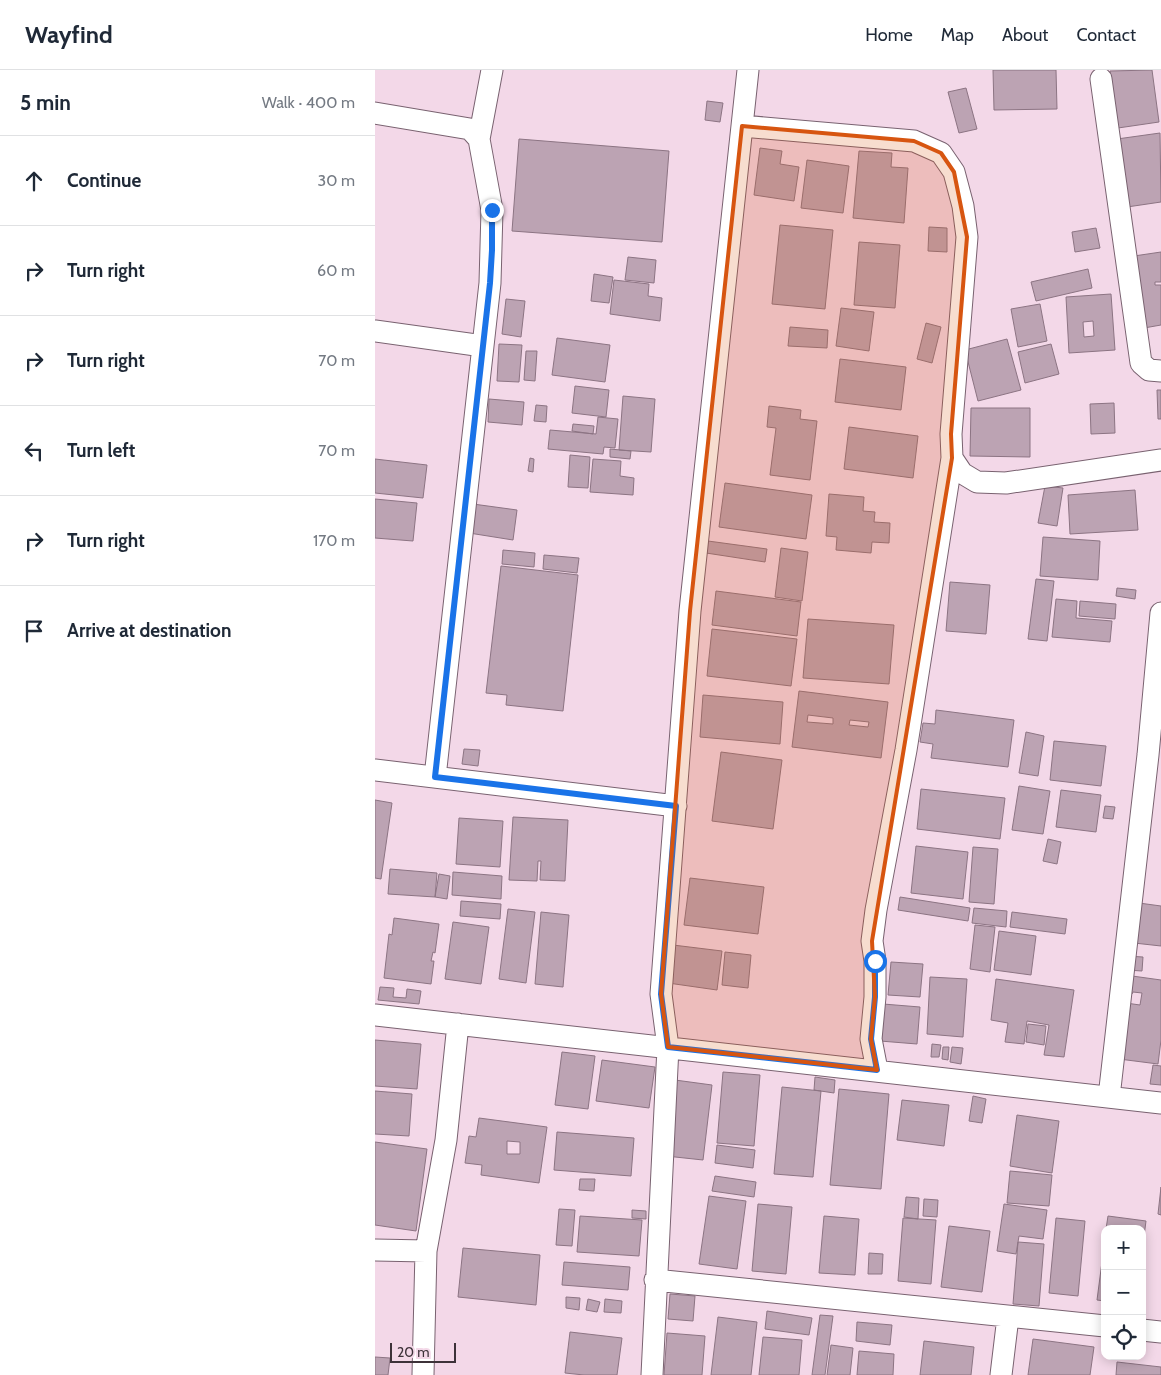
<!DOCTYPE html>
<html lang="en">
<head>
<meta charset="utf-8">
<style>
	:root { --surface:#fff; --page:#f2f2f3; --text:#1f2937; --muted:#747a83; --line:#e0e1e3 }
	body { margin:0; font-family:Cabin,sans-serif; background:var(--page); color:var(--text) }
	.controls { position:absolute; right:15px; bottom:15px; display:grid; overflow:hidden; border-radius:10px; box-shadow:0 2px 12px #0003 }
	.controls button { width:45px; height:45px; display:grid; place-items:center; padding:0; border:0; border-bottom:1px solid var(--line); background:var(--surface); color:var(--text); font:25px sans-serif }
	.scale { position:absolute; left:15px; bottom:12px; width:66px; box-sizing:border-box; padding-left:5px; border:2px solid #3d3239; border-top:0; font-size:14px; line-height:18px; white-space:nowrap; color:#3d3239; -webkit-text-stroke:4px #f3d8e8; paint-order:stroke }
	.stop { position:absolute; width:15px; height:15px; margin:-11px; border:4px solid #1a73e8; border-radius:50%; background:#fff }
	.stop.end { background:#1a73e8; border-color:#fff; box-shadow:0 1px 5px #0008 }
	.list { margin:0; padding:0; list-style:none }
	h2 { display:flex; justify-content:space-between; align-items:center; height:65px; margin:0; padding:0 20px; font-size:21px }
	h2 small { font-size:16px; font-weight:400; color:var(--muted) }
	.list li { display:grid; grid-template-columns:32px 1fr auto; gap:15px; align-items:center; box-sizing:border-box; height:90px; padding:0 20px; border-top:1px solid var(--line) }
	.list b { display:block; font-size:19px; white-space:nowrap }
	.list em { font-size:16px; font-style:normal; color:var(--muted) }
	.icon { flex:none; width:28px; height:28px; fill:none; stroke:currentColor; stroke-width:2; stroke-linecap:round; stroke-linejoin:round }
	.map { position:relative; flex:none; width:786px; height:1305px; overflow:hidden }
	header { display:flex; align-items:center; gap:30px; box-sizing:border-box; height:70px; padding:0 25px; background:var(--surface); border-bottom:1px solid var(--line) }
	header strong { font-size:24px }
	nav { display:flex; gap:28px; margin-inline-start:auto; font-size:18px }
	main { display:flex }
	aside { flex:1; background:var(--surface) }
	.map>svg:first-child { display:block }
	.building { fill:#bca3b3; stroke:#8c7483; fill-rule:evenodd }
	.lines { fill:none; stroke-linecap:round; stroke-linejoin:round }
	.minor-casing { stroke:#796270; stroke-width:23 }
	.minor { stroke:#fff; stroke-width:21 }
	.route { stroke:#1a73e8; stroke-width:6 }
	.marked { fill:#d75510; fill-opacity:0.2; stroke:#d75510; stroke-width:4; stroke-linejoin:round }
</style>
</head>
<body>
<header>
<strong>Wayfind</strong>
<nav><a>Home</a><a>Map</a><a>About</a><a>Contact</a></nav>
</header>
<main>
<aside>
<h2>5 min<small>Walk · 400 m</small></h2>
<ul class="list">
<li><svg class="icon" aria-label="ahead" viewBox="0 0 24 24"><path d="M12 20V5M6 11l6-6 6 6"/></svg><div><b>Continue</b></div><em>30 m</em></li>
<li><svg class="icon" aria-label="right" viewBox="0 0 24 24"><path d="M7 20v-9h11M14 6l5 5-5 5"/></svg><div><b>Turn right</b></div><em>60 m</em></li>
<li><svg class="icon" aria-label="right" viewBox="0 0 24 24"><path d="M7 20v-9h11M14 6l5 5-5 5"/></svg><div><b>Turn right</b></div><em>70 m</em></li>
<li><svg class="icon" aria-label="left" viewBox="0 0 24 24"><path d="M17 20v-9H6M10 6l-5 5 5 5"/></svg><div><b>Turn left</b></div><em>70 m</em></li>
<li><svg class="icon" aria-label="right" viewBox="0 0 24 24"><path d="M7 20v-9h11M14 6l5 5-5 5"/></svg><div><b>Turn right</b></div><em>170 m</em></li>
<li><svg class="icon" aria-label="arrive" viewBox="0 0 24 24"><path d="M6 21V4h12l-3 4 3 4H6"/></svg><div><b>Arrive at destination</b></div></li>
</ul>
</aside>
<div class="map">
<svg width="786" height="1305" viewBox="0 0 786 1305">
	<rect width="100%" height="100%" fill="#f3d8e8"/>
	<path class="building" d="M618,0h63l1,39 -63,1z
		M777,0l7,52 -41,6 -8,-57z
		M591,18l11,41 -18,4 -11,-41z
		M332,31l16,2 -3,19 -15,-2z
		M785,63l1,69 -34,5 -10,-68z
		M144,69l150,12 -7,91 -150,-11z
		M385,78l22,3 -2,13 19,3 -5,34 -40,-6z
		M484,81l33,2 -1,14 17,1 -4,55 -51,-5z
		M432,90l42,6 -6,47 -42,-5z
		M405,155l53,5 -8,79 -53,-5z
		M554,157l18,1v24l-19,-1z
		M721,158l4,20 -25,4 -3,-20z
		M484,172l41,3 -5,63 -41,-3z
		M786,182v30h-6v3h6v40l-17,3 -10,-72z
		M253,187l28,3 -2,23 -29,-3z
		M713,199l4,19 -56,13 -5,-19z
		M219,204l19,3 -4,26 -18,-2z
		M239,210l35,4 -1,12 14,2 -2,23 -50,-7z
		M736,224l4,56 -46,3 -3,-56zM718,251l1,15 -10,1 -1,-15z
		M131,229l19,2 -4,36 -19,-3z
		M665,234l7,37 -29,6 -7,-38z
		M466,238l33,4 -5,39 -33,-5z
		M551,253l15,4 -9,36 -15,-4z
		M415,257l38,3 -1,18 -39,-2z
		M182,268l53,7 -5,37 -53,-7z
		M632,269l14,51 -43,11 -13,-51z
		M124,274l23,1 -3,37 -22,-1z
		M676,274l8,30 -34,9 -7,-31z
		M151,281h11l-2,30 -11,-1z
		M465,289l66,8 -5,43 -66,-8z
		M200,316l34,4 -3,27 -34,-4z
		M782,320h4v29h-3z
		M248,326l32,3 -4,53 -32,-2z
		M114,329l35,3 -2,23 -34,-3z
		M739,333l1,30 -24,1 -1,-30z
		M161,335l11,1 -1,16 -12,-1z
		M394,336l32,4 -1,9 17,2 -7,59 -40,-5 6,-47 -9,-1z
		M596,338h59v49l-60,-1z
		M223,347l20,2 -3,29 -11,-1 -1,7 -55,-5 2,-19 46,4z
		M198,354l21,2 -1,8 -21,-3z
		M474,357l69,9 -5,42 -69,-9z
		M235,379l21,2 -1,8 -20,-2z
		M195,385l20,2 -2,31 -20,-1z
		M155,388l4,1 -1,13 -5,-1z
		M0,389l52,6 -4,33 -48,-5z
		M218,389l28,2 -1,15 14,2 -1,17 -43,-3z
		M350,413l87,12 -6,44 -87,-12z
		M670,416l18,2 -6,38 -19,-3z
		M760,420l3,40 -68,4 -2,-39z
		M454,424l35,3 -1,14 12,1 -1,10 16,1 -1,20 -17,-1 -1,11 -35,-3 1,-13 -11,-1z
		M0,429l42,4 -4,38 -38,-3z
		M98,434l44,6 -4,30 -44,-7z
		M668,467l57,4 -2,39 -58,-4z
		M333,471l59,8 -2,13 -59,-9z
		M406,478l27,4 -6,49 -27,-4z
		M128,480l32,3 -1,14 -32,-3z
		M169,485l35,3 -2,15 -34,-4z
		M126,496l77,9 -15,136 -57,-6 1,-10 -21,-2z
		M661,509l18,2 -7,60 -19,-2z
		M575,512l40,3 -4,49 -40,-3z
		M742,518l19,2 -1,9 -19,-3z
		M341,521l85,11 -4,34 -85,-11z
		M681,529l21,2 -1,17 36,3 -2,21 -58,-5z
		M705,531l36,3 -1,15 -36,-3z
		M433,549l86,6 -5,59 -86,-6z
		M337,559l85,10 -6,47 -84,-10z
		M424,621l89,11 -7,56 -89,-11zM433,645l25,3v6l-26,-2zM475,650l19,2 -1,5 -19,-2z
		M328,625l80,7 -3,42 -80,-7z
		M561,640l78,10 -6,47 -77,-9 2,-14 -13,-2 3,-19 12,1z
		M651,662l18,4 -6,40 -19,-3z
		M679,671l52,5 -5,40 -51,-6z
		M89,679l16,1 -2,16 -16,-2z
		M346,682l61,8 -9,69 -61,-8z
		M644,716l31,5 -7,43 -31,-4z
		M546,719l84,9 -5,41 -83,-10z
		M686,720l40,5 -5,37 -40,-5z
		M0,730l17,3 -11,76 -6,-1z
		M730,736l10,1 -2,12 -10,-1z
		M138,747l55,3 -3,61 -25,-1 1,-19h-3l-1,20 -28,-1z
		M84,748l44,3 -3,46 -44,-3z
		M673,769l13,3 -4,22 -14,-3z
		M541,776l52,6 -5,47 -52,-6z
		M598,777l25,2 -4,55 -25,-2z
		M15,799l47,4 -2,24 -47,-3z
		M78,802l49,4 -1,23 -49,-4z
		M64,804l11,2 -3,23 -12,-2z
		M315,808l74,9 -6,47 -74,-9z
		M525,827l70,11 -2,13 -70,-11z
		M86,831l40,3 -1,15 -40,-3z
		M764,833l22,3v40l-27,-3z
		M599,838l33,3 -1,16 -34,-4z
		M133,839l27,3 -9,71 -27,-4z
		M166,842l28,3 -6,72 -28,-3z
		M637,842l55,7 -2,15 -55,-7z
		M19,848l45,6 -4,29 -2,-1 -2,9h3l-3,23 -47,-6 5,-44 3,1z
		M78,852l36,5 -8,57 -36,-5z
		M600,855l20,2 -5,45 -20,-3z
		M624,861l37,5 -5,39 -37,-5z
		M298,875l49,6 -5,39 -49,-7z
		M350,882l26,3 -3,33 -26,-3z
		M752,886l16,1 -1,14 -15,-1z
		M516,892l32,2 -3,33 -32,-2z
		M750,905l36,5v60l-3,24 -39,-5 7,-56 14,2 2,-12 -9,-1 -1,2 -9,-1z
		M555,907l37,2 -4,58 -36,-3z
		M621,909l78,11 -10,67 -20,-2 5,-30 -22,-4 -3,23 -19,-2 3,-19 -17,-3z
		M5,917l14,1 -1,9 13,1 1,-9 14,2 -2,13 -41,-4z
		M508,934l37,3 -3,37 -37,-3z
		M653,954l18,2 -2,19 -18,-3z
		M0,970l46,4 -4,45 -42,-3z
		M557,974l9,1 -2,12h-8z
		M568,977h6l-1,13 -6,-1z
		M577,977l11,1 -2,16 -11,-2z
		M187,982l33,4 -7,53 -33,-4z
		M227,990l53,7 -6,41 -53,-7z
		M778,995l8,1v19l-11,-1z
		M348,1002l37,3 -6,71 -37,-3z
		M440,1007l20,3 -1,13 -20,-3z
		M300,1010l37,5 -9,75 -37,-4z
		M407,1017l39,4 -8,86 -39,-3z
		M464,1019l50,5 -8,95 -51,-4z
		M0,1021l37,3 -3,42 -34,-2z
		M598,1026l13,3 -4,24 -13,-2z
		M527,1030l47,5 -5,41 -47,-6z
		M642,1045l42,6 -7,52 -42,-7z
		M104,1048l68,9 -8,56 -58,-8 1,-10 -17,-2 4,-27 7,1zM132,1071l13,1v12h-13z
		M182,1062l77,6 -3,38 -77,-6z
		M0,1072l52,7 -11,82 -41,-6z
		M342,1075l38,5 -2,18 -38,-5z
		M635,1101l42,4 -3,31 -42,-3z
		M340,1106l41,6 -2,15 -42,-6z
		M205,1109h15l-1,12 -15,-1z
		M786,1117v28l-3,-1z
		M334,1126l37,5 -9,68 -38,-5z
		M531,1127l13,1 -1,21 -14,-2z
		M549,1129l14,1 -1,17 -14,-1z
		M383,1134l34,3 -6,67 -34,-3z
		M629,1134l43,6 -4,29 -24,-3 -3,18 -19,-3z
		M184,1139l16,1 -3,36 -16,-1z
		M257,1140l14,1v8l-14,-1z
		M205,1146l62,4 -3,36 -62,-4z
		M449,1146l35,3 -4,56 -36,-2z
		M733,1146l38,5 -4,31v-23h-36z
		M528,1148l33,2 -5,64 -33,-3z
		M681,1148l29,3 -7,75 -29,-3z
		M574,1156l41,5 -8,61 -41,-5z
		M730,1169v62l-8,-1z
		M643,1172l26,2 -5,62 -26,-2z
		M88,1178l77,7 -4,50 -78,-8z
		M494,1183l14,1 -1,20h-14z
		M189,1192l66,5 -2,23 -66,-5z
		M295,1224l25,2 -2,25 -25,-2z
		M191,1227l14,1 -1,12 -13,-2z
		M213,1229l12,3 -3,10 -11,-2z
		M230,1229l17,2 -1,12 -17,-1z
		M392,1241l45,7 -3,17 -44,-6z
		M445,1245l13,1 -8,59h-13z
		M343,1247l39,5 -6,53h-40z
		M482,1252l35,3 -2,20 -34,-4z
		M195,1262l52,6 -5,37h-33l-19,-2z
		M292,1263l38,3 -3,39h-38z
		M388,1267l39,3 -3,35h-40z
		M658,1269l61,8 -4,28h-62z
		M549,1271l50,6 -3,28h-51z
		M456,1275l22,3 -3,27h-23z
		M484,1281l35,3 -1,21h-36z
		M0,1287l15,1 -2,17h-13z
		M742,1292l44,5v8h-45z"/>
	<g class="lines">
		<g class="minor-casing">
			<path id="minor" d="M726,9l40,284 8,7 12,1
				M0,43l95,16 9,10 13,71 -2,73 -55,494
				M367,56l172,15 27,12 13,19 9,34 4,31 -16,197 1,24 10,15 15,9 29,1 155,-23
				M104,69l13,-69
				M0,261l108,15
				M0,700l301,36
				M0,945l786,88
				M502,1000l-6,-31 4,-42v-36l-3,-20 4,-31 30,-160 46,-292
				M734,1027l39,-342 13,-142
				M0,1180l51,1
				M280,1210l450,46
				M767,1260l19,2
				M48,1305l3,-124 20,-111 12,-116
				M277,1305l16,-328 -7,-53 29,-383 58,-541
				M626,1305l7,-58"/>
		</g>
		<use href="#minor" class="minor"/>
	</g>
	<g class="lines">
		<path class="route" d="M117,140v40l-2,33 -55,494 241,29 -15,188 7,53 209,23 -6,-31 4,-42v-36"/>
	</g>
	<path class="marked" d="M367,56l172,15 27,12 13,19 13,65 -16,197 1,24 -80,483 3,56 -4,42 6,31 -209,-23 -7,-53 29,-383z"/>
</svg>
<div class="controls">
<button>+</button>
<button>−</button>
<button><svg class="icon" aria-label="locate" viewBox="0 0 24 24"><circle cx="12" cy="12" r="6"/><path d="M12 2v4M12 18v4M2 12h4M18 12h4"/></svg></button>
</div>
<div class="scale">20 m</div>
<div class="stop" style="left:500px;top:891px"></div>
<div class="stop end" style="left:117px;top:140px"></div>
</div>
</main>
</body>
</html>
